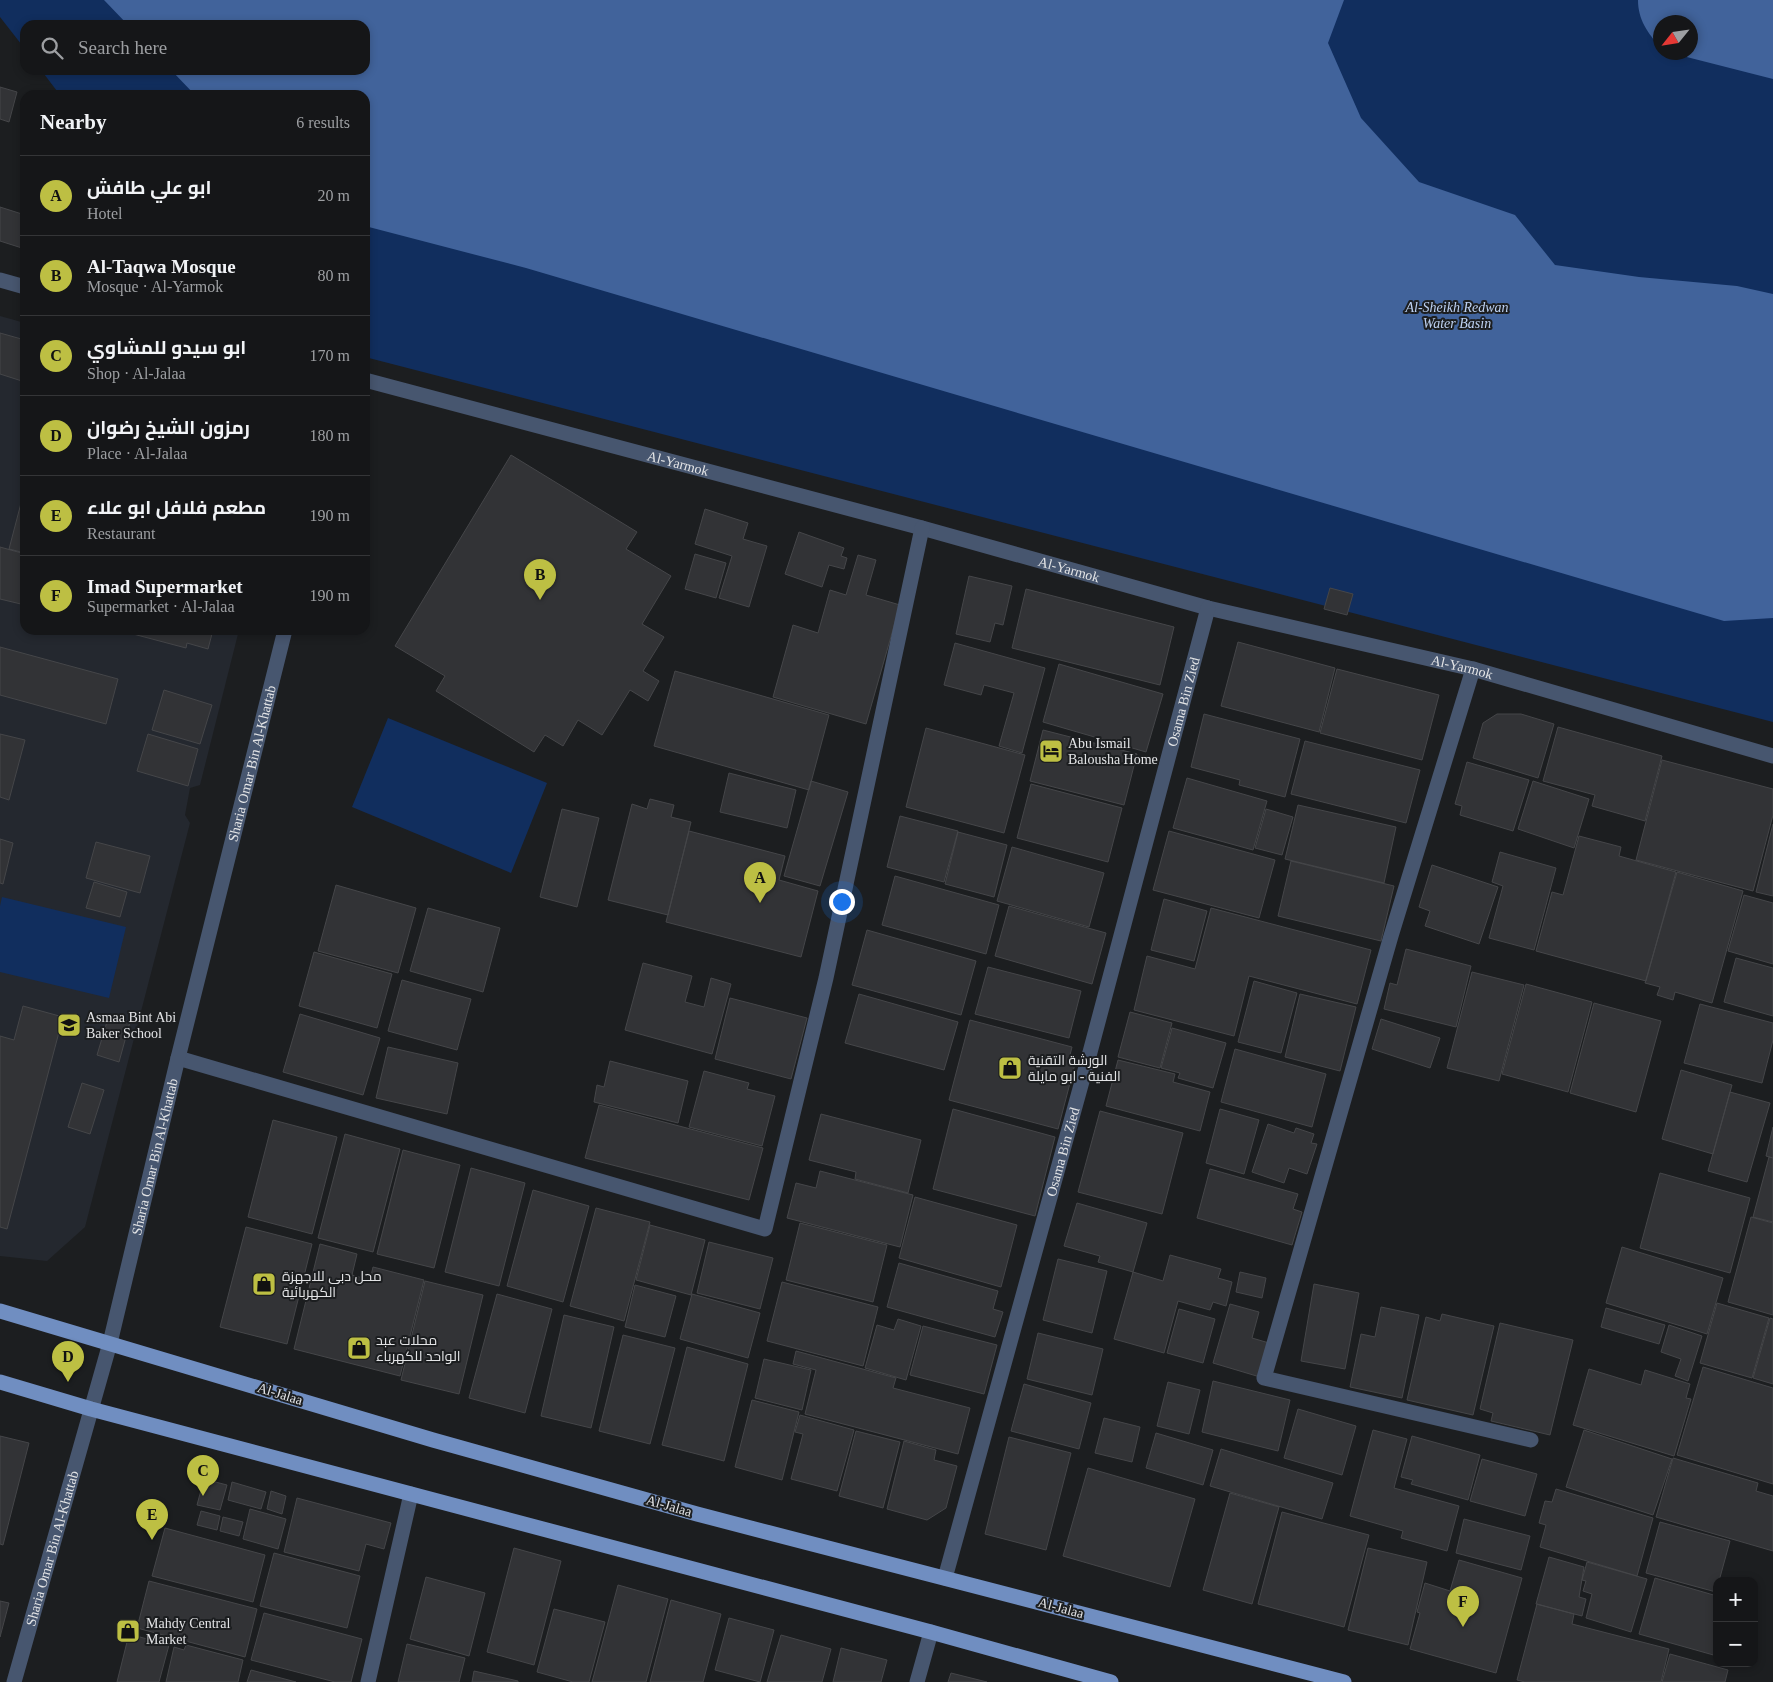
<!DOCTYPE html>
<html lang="en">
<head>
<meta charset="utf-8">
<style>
	:root { --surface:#151618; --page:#1e1f21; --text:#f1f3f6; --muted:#9d9fa2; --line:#343537; --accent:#bdbf43 }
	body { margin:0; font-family:"Times New Roman",Cairo,serif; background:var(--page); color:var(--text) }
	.controls { position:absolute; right:15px; bottom:15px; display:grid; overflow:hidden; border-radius:10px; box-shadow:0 2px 8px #0003 }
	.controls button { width:45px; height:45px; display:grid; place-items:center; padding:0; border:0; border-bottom:1px solid var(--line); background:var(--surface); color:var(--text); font:25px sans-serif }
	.compass { position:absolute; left:1653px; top:15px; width:45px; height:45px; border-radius:50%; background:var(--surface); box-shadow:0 2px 8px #0003; rotate:240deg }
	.you { position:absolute; left:841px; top:901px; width:18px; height:18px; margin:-12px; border:4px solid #fff; border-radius:50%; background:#1a73e8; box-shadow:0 0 0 8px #1a73e833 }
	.badge { display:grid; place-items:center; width:32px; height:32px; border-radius:50%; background:var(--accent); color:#111; font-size:16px; font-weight:700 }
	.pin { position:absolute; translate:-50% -41px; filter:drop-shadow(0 1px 2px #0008) }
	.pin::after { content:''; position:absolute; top:26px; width:18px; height:15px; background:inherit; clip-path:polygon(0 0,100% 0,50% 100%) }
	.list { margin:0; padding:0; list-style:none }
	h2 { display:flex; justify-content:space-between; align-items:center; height:65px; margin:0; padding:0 20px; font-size:21px }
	h2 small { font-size:16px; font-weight:400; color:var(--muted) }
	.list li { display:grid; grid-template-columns:32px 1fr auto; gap:15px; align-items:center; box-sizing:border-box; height:80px; padding:0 20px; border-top:1px solid var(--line) }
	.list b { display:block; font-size:19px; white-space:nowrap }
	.list p { margin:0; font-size:16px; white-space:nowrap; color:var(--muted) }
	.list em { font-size:16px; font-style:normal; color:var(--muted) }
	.icon { flex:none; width:28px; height:28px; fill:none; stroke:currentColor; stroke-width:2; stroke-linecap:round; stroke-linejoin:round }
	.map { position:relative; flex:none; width:1773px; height:1682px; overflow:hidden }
	.search { position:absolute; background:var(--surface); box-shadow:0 2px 8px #0003; left:20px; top:20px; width:350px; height:55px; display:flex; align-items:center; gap:12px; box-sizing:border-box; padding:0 18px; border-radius:15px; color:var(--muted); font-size:19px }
	.panel { position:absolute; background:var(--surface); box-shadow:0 2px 8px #0003; left:20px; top:90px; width:350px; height:545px; border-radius:15px }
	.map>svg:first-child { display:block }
	.built { fill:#24282f }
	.green { fill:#112e5e; fill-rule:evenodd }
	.water { fill:#41639b }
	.building { fill:#323336; stroke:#454649 }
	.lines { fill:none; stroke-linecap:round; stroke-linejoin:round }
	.minor { stroke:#47566f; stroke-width:15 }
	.major { stroke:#708ec1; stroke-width:15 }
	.labels { text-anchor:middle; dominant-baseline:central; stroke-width:4; stroke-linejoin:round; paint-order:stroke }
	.park-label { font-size:14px; font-style:italic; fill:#bdd1f2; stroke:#1c1e20 }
	.street-label { font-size:14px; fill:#e3e4e6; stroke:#1c1e20 }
	.poi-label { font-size:14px; fill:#e3e4e6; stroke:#1c1e20; text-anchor:start }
</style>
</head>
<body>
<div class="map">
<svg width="1773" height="1682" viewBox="0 0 1773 1682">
	<rect width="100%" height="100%" fill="#1c1e20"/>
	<path class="built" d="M0,316l25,7v307h214l-39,155 -10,3 -5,27 5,8 -105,404 -38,34 -47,-5z"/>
	<path class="green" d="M0,0h1773v722l-1408,-365v-262h-305l-19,-25h324v-45h-340v24l-25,-32zM1660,22h30v30h-30z
		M388,718l159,65 -36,90 -159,-66z
		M2,897l124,30 -17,71 -109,-26v-66z"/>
	<path class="water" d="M104,0h1240l-16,43 33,75 58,64 96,33 40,50 84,12 98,9 36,8v324l-49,3 -1198,-353 -161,-42v-131h-170l-24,-25h194v-45h-237z
		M1638,0h135v79l-102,-26 19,-1v-30h-30v25c-12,-14 -22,-27 -22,-47z"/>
	<path class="building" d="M0,87l17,5 -8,30 -9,-3z
		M0,207l25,8v34l-25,-8z
		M0,333l25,7v42l-25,-8z
		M511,455l126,77 -11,17 45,27 -29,48 22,13 -21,34 16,10 -11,20 -18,-11 -28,45 -24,-15 -15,26 -18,-11 -11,17 -98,-61 9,-15 -50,-30z
		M25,488v65l-16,-4z
		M705,509l43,14 -5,16 24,7 -18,61 -30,-9 13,-42 -37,-12z
		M799,532l45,16 -3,8 6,2 -3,11 -15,-4 -7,22 -37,-13z
		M0,547l25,7v51l-25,-6z
		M695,554l31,9 -10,35 -31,-9z
		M858,555l18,5 -10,35 34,10 -34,119 -93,-27 20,-72 25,8 12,-43 16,5z
		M969,576l43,10 -9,39 -8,-2 -5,19 -34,-8z
		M1330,588l23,6 -6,21 -23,-6z
		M1026,589l148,38 -14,58 -148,-37z
		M118,630h95l-5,19 -21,-6 -1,5z
		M1238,642l97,26 -16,64 -98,-26z
		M955,643l90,25 -23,85 -23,-7 15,-53 -30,-8 -3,10 -37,-10z
		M0,647l118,32 -12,45 -106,-29z
		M1059,664l104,30 -17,58 -103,-30z
		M1337,669l102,26 -17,65 -102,-27z
		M675,671l154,44 -20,75 -155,-44z
		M164,690l48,15 -12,39 -48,-14z
		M1204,714l96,25 -15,58 -46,-12 1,-5 -49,-13z
		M1497,714h24l33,10 -16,54 -65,-20 10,-35z
		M1558,727l104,29 -17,65 -53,-15 3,-11 -52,-14z
		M926,728l99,27 -21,78 -98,-26z
		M1043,730l94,24 -13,51 -94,-24z
		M0,734l25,6 -16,60 -9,-3z
		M148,734l50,15 -10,37 -51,-15z
		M1305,741l115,29 -14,53 -115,-29z
		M1662,760l111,29v26l-20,76 -117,-31z
		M1467,762l62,18 -16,51 -53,-16 2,-9 -7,-2z
		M729,773l67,17 -9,38 -67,-16z
		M1187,778l80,23 -14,49 -80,-22z
		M811,781l37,11 -28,94 -36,-10z
		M1533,781l56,18 -15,49 -56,-19z
		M1031,784l91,24 -14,54 -91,-24z
		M650,799l24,6 -3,12 20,5 -23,93 -60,-15 24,-96 15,5z
		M1298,805l98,22 -12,56 -99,-24z
		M562,809l37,9 -22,89 -37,-10z
		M1266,809l27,8 -11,38 -27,-7z
		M900,816l58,15 -14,51 -57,-15z
		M1773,824v72l-17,-4z
		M689,831l96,25 -6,24 39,11 -17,66 -135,-35z
		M1169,831l106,29 -16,58 -106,-28z
		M958,832l49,13 -13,52 -49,-13z
		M1579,836l42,11 -2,9 57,16 -30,109 -110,-30 16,-59 11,3z
		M0,839l13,4 -10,41 -3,-1z
		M96,842l54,14 -10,37 -54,-15z
		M1012,847l92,26 -15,54 -92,-26z
		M1500,852l56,16 -22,82 -45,-12 14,-52 -11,-4z
		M1291,861l103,25 -13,55 -103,-25z
		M1432,865l66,22 -19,57 -54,-18 5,-15 -11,-4z
		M1677,872l66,19 -31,112 -37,-11 -2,8 -16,-5 3,-8 -15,-4z
		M895,876l104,29 -13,49 -104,-29z
		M94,882l33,10 -7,25 -34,-9z
		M336,885l80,23 -18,65 -80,-22z
		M1744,895l29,8v61l-45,-13z
		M1164,899l43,12 -13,50 -43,-11z
		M1009,906l97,27 -14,51 -97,-28z
		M428,908l72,20 -17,64 -73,-21z
		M1211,908l160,42 -14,54 -108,-28 -15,60 -100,-26 13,-54 48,13z
		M867,930l109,31 -15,54 -109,-30z
		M1406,949l65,17 -15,61 -72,-18 6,-26 7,2z
		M314,952l78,22 -15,54 -78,-22z
		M1736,958l37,10v48l-49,-14z
		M643,963l49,13 -7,26 19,5 7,-29 20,6 -19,70 -87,-24z
		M988,967l93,24 -12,47 -94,-24z
		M1472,972l52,13 -25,96 -52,-13z
		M402,980l69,19 -14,51 -69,-19z
		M1254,981l43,12 -16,60 -43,-11z
		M1526,984l66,18 -24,90 -66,-18z
		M859,994l99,28 -14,48 -99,-27z
		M1300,994l56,13 -16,64 -55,-14z
		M730,998l77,20 -16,61 -76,-20z
		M1594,1003l67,18 -25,91 -66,-19z
		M1700,1004l73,19v17l-11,43 -78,-20z
		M23,1006l40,11 -56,212 -7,-2v-191l14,4z
		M1130,1012l42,11 -12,45 -42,-11z
		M300,1014l80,24 -17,57 -80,-23z
		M109,1015l21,7 -11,40 -22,-7z
		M1381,1019l59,19 -10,30 -58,-19z
		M970,1020l102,27 -4,16 7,1 -17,65 -109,-29z
		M1172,1028l54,15 -13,45 -35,-10 2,-5 -19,-5z
		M388,1047l70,16 -11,51 -71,-16z
		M1235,1049l91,25 -14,53 -91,-25z
		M1118,1060l57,14 -2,8 37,10 -10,39 -94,-25z
		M610,1061l78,20 -10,42 -84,-21 3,-17 7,2z
		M1681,1070l51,15 -19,69 -51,-15z
		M704,1071l45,12 -2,6 28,7 -13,50 -73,-19z
		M82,1083l22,7 -14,44 -22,-7z
		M1730,1092l40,11 -23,79 -39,-11z
		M599,1105l164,43 -14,52 -164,-42z
		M953,1109l102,28 -20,79 -102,-27z
		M1220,1109l39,11 -15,54 -38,-11z
		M1100,1111l83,22 -21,81 -84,-22z
		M821,1114l100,26 -13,53 -53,-14 1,-7 -47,-12z
		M273,1120l64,17 -25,97 -64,-17z
		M1268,1124l26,9 2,-5 18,6 -3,9 6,1 -10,30 -18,-6 -5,15 -32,-11z
		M1773,1127v31l-7,-2z
		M345,1134l55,15 -27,103 -55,-14z
		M403,1150l57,15 -26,103 -57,-14z
		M1769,1157l4,1v64l-20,-5z
		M471,1168l54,15 -26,103 -54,-14z
		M1210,1169l88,25 -5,15 9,3 -10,33 -95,-27z
		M820,1171l93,24 -13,52 -113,-29 9,-35 20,5z
		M1660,1173l90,25 -20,75 -90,-25z
		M533,1190l56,16 -26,96 -56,-16z
		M915,1197l102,28 -16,62 -102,-29z
		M1077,1203l70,20 -14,49 -35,-10 2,-6 -36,-10z
		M596,1208l54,14 -26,99 -54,-15z
		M1751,1217l22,6v92l-45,-13z
		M800,1223l87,22 -14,57 -87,-22z
		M650,1225l55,15 -14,55 -55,-15z
		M246,1227l66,17 -25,100 -67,-17z
		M709,1242l64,16 -13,51 -63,-16z
		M320,1244l37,10 -5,21 18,5 3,-13 51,13 -24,96 -106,-27z
		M1622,1247l101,31 -16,56 -101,-31z
		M1170,1255l51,14 -3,9 14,4 -6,24 -13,-4 -3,8 -32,-9 -14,52 -50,-14 19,-67 30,9z
		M1058,1259l49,12 -15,62 -49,-13z
		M899,1263l99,28 -5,18 10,3 -8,25 -108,-30z
		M1240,1272l26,6 -4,20 -26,-6z
		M425,1281l58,14 -24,99 -58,-14z
		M782,1282l96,25 -15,59 -96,-25z
		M1314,1284l45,9 -14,76 -44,-8z
		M635,1285l41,11 -11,41 -40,-10z
		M497,1294l55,15 -27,104 -56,-15z
		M692,1294l68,19 -12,45 -68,-19z
		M1717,1303l52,15 -17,60 -52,-15z
		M1230,1304l29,8 -7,26 17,5 -9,34 -47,-14z
		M1381,1307l38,8 -17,83 -52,-11 11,-53 14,3z
		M1606,1308l59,17 -6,19 -58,-17z
		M1179,1309l36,10 -12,44 -36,-10z
		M1442,1314l52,12 -21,89 -66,-15 19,-83 14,4z
		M564,1315l50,12 -23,101 -50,-12z
		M1770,1318l3,1v65l-20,-6z
		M898,1319l23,7 -15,54 -41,-12 12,-43 17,5z
		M1500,1323l73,17 -23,95 -59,-14 2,-8 -13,-4z
		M1669,1325l33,11 -14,45 -13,-5 6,-17 -20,-7z
		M923,1326l74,19 -13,49 -74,-19z
		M1038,1333l65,16 -11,46 -65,-16z
		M623,1335l52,13 -25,96 -51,-13z
		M687,1347l61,17 -24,97 -62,-16z
		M796,1351l100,27 -3,10 77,20 -12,46 -153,-40 11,-44 -23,-6z
		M764,1359l47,11 -9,40 -47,-12z
		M1703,1367l70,21v96l-96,-29z
		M1589,1369l52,16 4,-15 45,14 -4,14 5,1 -17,57 -101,-31z
		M1213,1381l77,19 -12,51 -76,-19z
		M1168,1382l32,8 -11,44 -32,-8z
		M1024,1384l67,19 -12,46 -68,-18z
		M752,1400l47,12 -17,68 -47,-13z
		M1298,1409l58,17 -14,49 -58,-17z
		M800,1415l54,15 -17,61 -46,-12 12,-45 -8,-2z
		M1104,1418l36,9 -8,35 -37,-9z
		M1373,1430l34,9 -13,49 65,18 -12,45 -46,-13 2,-7 -53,-15z
		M1584,1430l88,29 -19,56 -87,-28z
		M856,1431l44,11 -17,66 -44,-12z
		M1156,1433l57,17 -10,35 -57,-17z
		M0,1436l29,7 -26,102 -3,-1z
		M1412,1436l68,19 -12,45 -57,-16 2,-4 -12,-3z
		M1009,1437l62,16 -25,97 -61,-16z
		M904,1441l32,9 -2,10 23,6 -11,42 -19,12 -40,-11z
		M1221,1449l112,34 -11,36 -112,-33z
		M1673,1458l85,25 -2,8 17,5v55l-117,-34z
		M1482,1459l55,15 -12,42 -55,-15z
		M1088,1468l107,31 -25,88 -107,-31z
		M204,1479l23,6 -7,25 -23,-5z
		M232,1482l34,10 -5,17 -33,-9z
		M1556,1489l97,29 -16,58 -97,-29 6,-22 -7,-2 6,-22 7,1z
		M271,1491l15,5 -4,18 -15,-5z
		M1230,1493l49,14 -27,97 -49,-14z
		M297,1498l94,25 -7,26 -18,-5 -7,27 -75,-19z
		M250,1509l36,10 -8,30 -35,-10z
		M201,1511l19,5 -3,14 -20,-5z
		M1282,1512l87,23 -25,92 -86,-23z
		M223,1517l20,5 -4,14 -19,-5z
		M1464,1519l66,17 -9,34 -65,-17z
		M1660,1522l70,19 -11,40h-2l-1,11 -70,-19z
		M165,1528l100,27 -12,47 -101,-26z
		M514,1548l47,13 -27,104 -47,-13z
		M1368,1548l59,14 -19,83 -60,-15z
		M274,1553l86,23 -13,52 -87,-22z
		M1549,1557l35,10 -5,30 7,2 -4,17 -46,-12z
		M1459,1560l63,18 -26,95 -86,-24 10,-36 -3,-1 8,-29 25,8z
		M1587,1562l60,17 -16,53 -45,-14 6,-24 -9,-3 3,-10 -4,-1z
		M426,1577l59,16 -16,63 -59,-17z
		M1655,1578l62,18v60l-78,-22z
		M149,1581l108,28 -12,48 -108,-29z
		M618,1585l50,14 -22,83h-54z
		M671,1600l50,14 -18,68h-53z
		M0,1601l9,2 -9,34z
		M1537,1604l37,10 -2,10 97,25 -8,33h-136l-8,-2z
		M554,1609l51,13 -16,60h-16l-36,-10z
		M264,1613l98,26 -11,43h-16l-84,-22z
		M729,1618l45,12 -14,52 -45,-12z
		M129,1634l40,11 -10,37h-42z
		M781,1635l50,14 -9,33h-55z
		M407,1644l58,14 -6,24h-61z
		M186,1645l57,15 -5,22h-72l8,-35 10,3z
		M841,1648l46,12 -6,22h-48z
		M1670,1654l58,16 -3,12h-63z
		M251,1670l45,12h-49z
		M474,1671l44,10v1h-46z
		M951,1673l36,9h-39z"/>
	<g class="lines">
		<g class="minor">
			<path d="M0,280l25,7"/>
			<path id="s1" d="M365,380l557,148 286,80 265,61 300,87"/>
			<path d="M1473,669l-82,267 -127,442 267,62"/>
			<path d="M178,1058l587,171 61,-251 96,-450"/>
			<path id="s2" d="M945,1578l144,-522 119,-448"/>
			<path id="s3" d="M14,1682l96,-339 68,-285 107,-428"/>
			<path d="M368,1682l43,-188"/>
			<path d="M917,1682l14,-50"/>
		</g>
		<path class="major" d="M0,1311l433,129 264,74 647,168
			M0,1382l91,27 840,223 180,50"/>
	</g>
	<defs>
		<g id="hotel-square" transform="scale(1.25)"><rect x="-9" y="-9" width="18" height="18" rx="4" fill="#bdbf43" stroke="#1c1e20"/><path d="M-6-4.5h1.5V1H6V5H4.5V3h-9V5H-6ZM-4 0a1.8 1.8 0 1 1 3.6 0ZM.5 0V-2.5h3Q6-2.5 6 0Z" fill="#111"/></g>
		<g id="school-square" transform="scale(1.25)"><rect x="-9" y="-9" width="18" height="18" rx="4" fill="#bdbf43" stroke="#1c1e20"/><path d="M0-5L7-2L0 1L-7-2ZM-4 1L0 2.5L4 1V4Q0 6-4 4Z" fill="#111"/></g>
		<g id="shop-square" transform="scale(1.25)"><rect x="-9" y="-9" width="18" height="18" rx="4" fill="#bdbf43" stroke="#1c1e20"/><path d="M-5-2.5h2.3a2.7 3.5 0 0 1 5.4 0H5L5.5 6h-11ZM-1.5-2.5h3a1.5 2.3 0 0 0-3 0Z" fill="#111"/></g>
	</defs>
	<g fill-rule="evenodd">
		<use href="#hotel-square" x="1051" y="751"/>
		<use href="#school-square" x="69" y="1025"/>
		<use href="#shop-square" x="1010" y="1068"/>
		<use href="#shop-square" x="264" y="1284"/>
		<use href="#shop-square" x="359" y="1348"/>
		<use href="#shop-square" x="128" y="1631"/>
	</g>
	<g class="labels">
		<g class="park-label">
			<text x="1457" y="307">Al-Sheikh Redwan<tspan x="1457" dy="16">Water Basin</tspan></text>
		</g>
		<g class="street-label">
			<text stroke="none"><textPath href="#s1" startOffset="324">Al-Yarmok</textPath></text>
			<text stroke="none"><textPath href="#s1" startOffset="729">Al-Yarmok</textPath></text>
			<text stroke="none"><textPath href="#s1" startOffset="1134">Al-Yarmok</textPath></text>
			<text stroke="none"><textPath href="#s2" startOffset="908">Osama Bin Zied</textPath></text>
			<text stroke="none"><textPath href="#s3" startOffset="949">Sharia Omar Bin Al-Khattab</textPath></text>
			<text stroke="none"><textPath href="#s2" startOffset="442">Osama Bin Zied</textPath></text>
			<text stroke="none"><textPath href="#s3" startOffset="544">Sharia Omar Bin Al-Khattab</textPath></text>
			<text transform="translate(280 1394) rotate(17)">Al-Jalaa</text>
			<text transform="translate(669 1506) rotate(16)">Al-Jalaa</text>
			<text stroke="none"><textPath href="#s3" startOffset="139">Sharia Omar Bin Al-Khattab</textPath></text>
			<text transform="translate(1061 1608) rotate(15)">Al-Jalaa</text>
		</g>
		<g class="poi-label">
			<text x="1068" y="743">Abu Ismail<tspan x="1068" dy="16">Balousha Home</tspan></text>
			<text x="86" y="1017">Asmaa Bint Abi<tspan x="86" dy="16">Baker School</tspan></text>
			<text x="1028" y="1060">الورشة التقنية<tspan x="1028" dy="16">الفنية - ابو مايلة</tspan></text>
			<text x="282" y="1276">محل دبي للاجهزة<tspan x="282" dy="16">الكهربائية</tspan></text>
			<text x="376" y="1340">محلات عبد<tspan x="376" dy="16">الواحد للكهرباء</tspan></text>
			<text x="146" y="1623">Mahdy Central<tspan x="146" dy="16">Market</tspan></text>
		</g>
	</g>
</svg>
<div class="controls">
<button>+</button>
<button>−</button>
</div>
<svg class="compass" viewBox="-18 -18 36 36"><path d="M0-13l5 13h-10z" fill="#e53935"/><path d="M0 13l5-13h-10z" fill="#9d9fa2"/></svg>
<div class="you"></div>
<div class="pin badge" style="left:760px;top:903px">A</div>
<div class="pin badge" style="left:540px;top:600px">B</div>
<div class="pin badge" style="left:203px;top:1496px">C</div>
<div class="pin badge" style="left:68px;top:1382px">D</div>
<div class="pin badge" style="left:152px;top:1540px">E</div>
<div class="pin badge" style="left:1463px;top:1627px">F</div>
<div class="search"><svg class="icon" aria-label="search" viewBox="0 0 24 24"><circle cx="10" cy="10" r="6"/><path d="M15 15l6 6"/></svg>Search here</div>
<section class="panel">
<h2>Nearby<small>6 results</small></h2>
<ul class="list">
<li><span class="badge">A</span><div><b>ابو علي طافش</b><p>Hotel</p></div><em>20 m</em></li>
<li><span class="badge">B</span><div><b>Al-Taqwa Mosque</b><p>Mosque · Al-Yarmok</p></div><em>80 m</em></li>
<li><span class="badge">C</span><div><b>ابو سيدو للمشاوي</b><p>Shop · Al-Jalaa</p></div><em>170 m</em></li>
<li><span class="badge">D</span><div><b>رمزون الشيخ رضوان</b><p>Place · Al-Jalaa</p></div><em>180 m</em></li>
<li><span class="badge">E</span><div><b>مطعم فلافل ابو علاء</b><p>Restaurant</p></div><em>190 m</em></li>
<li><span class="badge">F</span><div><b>Imad Supermarket</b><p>Supermarket · Al-Jalaa</p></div><em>190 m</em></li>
</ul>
</section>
</div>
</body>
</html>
